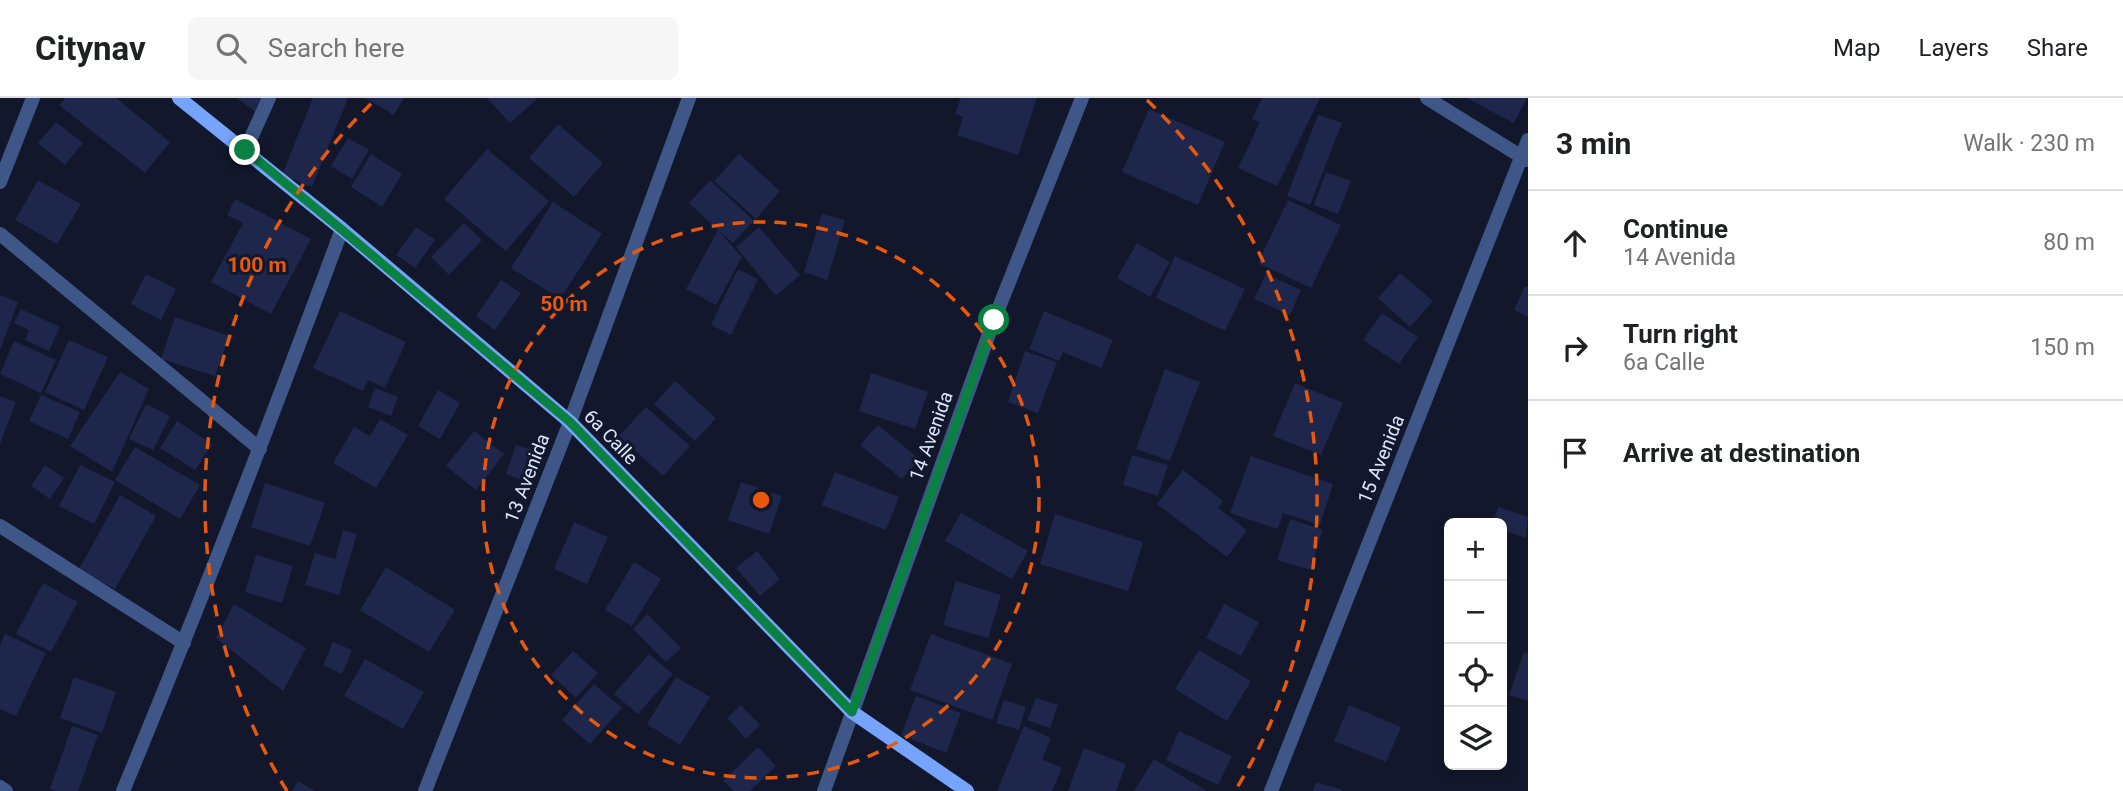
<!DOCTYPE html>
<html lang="en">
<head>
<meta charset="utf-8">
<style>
	:root { --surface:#fff; --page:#f6f6f6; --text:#202124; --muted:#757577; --line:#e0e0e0 }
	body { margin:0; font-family:Roboto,sans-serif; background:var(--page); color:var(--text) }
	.controls { position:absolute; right:21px; bottom:21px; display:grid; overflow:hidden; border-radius:10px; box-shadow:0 4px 10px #0003 }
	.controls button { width:63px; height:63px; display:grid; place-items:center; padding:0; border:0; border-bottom:2px solid var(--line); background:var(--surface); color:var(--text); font:35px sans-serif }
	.stop { position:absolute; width:21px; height:21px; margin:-16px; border:5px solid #0b8043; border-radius:50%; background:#fff }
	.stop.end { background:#0b8043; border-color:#fff; box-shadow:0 2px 7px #0008 }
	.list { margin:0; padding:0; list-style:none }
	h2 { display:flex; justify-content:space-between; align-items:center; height:91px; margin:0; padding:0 28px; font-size:30px }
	h2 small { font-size:23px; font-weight:400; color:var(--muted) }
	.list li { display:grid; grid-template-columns:46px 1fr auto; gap:21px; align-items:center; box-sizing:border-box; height:105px; padding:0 28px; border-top:2px solid var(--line) }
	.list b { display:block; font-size:26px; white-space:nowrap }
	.list p { margin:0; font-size:23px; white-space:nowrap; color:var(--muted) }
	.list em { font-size:23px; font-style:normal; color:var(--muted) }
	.icon { flex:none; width:38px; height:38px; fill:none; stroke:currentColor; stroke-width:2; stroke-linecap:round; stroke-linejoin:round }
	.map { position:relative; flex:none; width:1528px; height:693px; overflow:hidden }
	header { display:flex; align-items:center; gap:42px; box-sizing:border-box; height:98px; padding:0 35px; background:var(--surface); border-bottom:2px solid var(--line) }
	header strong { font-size:33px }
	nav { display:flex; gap:38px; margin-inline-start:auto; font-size:24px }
	.search { width:490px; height:63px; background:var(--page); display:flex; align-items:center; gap:18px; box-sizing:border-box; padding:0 24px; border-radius:10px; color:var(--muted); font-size:26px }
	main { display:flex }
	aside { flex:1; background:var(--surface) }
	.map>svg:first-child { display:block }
	.building { fill:#1e264b }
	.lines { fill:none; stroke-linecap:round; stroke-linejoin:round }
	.minor { stroke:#3e5788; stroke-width:14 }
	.secondary { stroke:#76a4fc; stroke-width:14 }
	.route { stroke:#0b8043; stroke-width:9 }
	.ring { fill:none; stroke:#e8590c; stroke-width:3.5; stroke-dasharray:12 9 }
	.labels { text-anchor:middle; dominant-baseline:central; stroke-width:6; stroke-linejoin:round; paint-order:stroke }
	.street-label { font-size:19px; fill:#dce5fe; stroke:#12172b }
	.centre { fill:#e8590c; stroke:#12172b; stroke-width:3.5 }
	.ring-label { font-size:21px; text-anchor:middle; font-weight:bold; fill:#e8590c; stroke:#12172b; stroke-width:6; stroke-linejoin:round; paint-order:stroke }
</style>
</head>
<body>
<header>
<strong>Citynav</strong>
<div class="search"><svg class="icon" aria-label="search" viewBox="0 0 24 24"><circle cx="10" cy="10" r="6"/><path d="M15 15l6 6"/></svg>Search here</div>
<nav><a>Map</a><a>Layers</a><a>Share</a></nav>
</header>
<main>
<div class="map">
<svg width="1528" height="693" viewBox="0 0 1528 693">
	<rect width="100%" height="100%" fill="#12172b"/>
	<path class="building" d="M65,0h51l54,44 -25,31 -86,-68z
		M237,0h28l-8,15z
		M313,0h35l-36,89 -30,-12z
		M365,0h39l-10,17z
		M487,0h51l-28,25z
		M961,0h76l-19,57 -61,-20 6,-18 -8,-3z
		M1262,0h58l-43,88 -39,-18 22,-46 -8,-3z
		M1466,0h61l-13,25z
		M1149,11l76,33 -27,63 -76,-33z
		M1318,17l24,8 -32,82 -23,-9z
		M56,24l27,21 -18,22 -27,-22z
		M558,26l45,39 -29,34 -45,-39z
		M348,40l21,12 -17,29 -21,-13z
		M487,51l62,52 -43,50 -62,-52z
		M371,56l31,20 -20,33 -31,-20z
		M739,56l41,37 -24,28 -42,-38z
		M1326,74l25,9 -13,33 -24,-9z
		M38,82l43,24 -24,40 -42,-24z
		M710,82l44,41 -21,22 -15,-13 24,27 -26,48 -30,-16 32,-59 -29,-27z
		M235,101l76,40 -40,75 -60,-32 32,-59 -16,-8z
		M1288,102l53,25 -30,63 -53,-25z
		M553,104l49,32 -42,65 -49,-31z
		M822,116l23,6 -18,60 -23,-8z
		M464,125l18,17 -33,35 -18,-18z
		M416,129l19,13 -20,28 -19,-13z
		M759,129l41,48 -24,21 -40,-49z
		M1137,145l33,19 -20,35 -33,-19z
		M1175,158l70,33 -20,42 -69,-33z
		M738,171l20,10 -27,56 -20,-10z
		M1400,175l33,28 -23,26 -32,-29z
		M146,176l30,15 -15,31 -30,-16z
		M1266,176l35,16 -11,25 -36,-16z
		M501,182l20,13 -26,37 -19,-14z
		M1525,188l3,1v30l-14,-7z
		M0,197l18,7 -18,48z
		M21,211l39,18 -11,24 -24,-11 4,-10 -15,-7z
		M340,213l66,31 -21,46 -17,-8 -5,11 -50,-23z
		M1044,213l69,29 -12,28 -38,-16 -4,9 -30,-12z
		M1382,215l36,24 -19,27 -36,-24z
		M175,219l54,19 -14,40 -54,-17z
		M69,242l39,17 -24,53 -39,-18z
		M14,243l42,19 -15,33 -41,-19z
		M1025,253l32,11 -19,51 -30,-11z
		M1165,271l35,13 -30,79 -34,-12z
		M120,274l29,17 -37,83 -42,-26z
		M871,275l57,19 -13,37 -56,-18z
		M675,283l41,37 -21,23 -41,-37z
		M1295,285l48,20 -22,52 -48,-19z
		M375,290l23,9 -7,19 -23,-9z
		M438,292l22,13 -20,36 -22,-13z
		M41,297l39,17 -12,27 -39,-18z
		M0,298l16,6 -16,42z
		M146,306l24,12 -17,34 -24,-11z
		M646,309l44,39 -27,30 -44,-40z
		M380,321l28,16 -32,53 -43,-25 21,-36 16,9z
		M177,323l35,23 -17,26 -35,-22z
		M878,327l41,34 -17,20 -42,-34z
		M474,333l30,23 -28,36 -30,-24z
		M516,347l20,6 -11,30 -19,-7z
		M135,349l65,38 -20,34 -65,-39z
		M1132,357l36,10 -10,31 -35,-11z
		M1251,358l82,28 -13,41 -37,-12 -5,16 -48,-16z
		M45,367l19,13 -14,21 -19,-13z
		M80,367l35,17 -21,42 -35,-18z
		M1183,372l40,31 -5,7 29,22 -20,27 -70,-53z
		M835,374l64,25 -13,33 -64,-25z
		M741,384l41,14 -13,38 -41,-14z
		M265,385l60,20 -15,43 -59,-19z
		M120,397l36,21 -41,73 -36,-20z
		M1498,409l30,10 -2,21 -24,-8v-7h-9z
		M961,415l67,38 -16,28 -67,-38z
		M1055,416l88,28 -15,49 -88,-27z
		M1290,421l33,11 -13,40 -33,-10z
		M574,424l34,15 -21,47 -33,-15z
		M343,432l14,4 -18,61 -34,-10 10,-32 20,6z
		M757,453l23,28 -20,17 -24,-28z
		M256,457l37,11 -11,37 -37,-11z
		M634,464l27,17 -29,47 -27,-16z
		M386,469l69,43 -26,42 -69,-42z
		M956,483l45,14 -13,43 -45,-13z
		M43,485l35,19 -27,50 -35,-18z
		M234,506l72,44 -23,43 -67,-53z
		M1224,506l35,18 -18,34 -35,-18z
		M647,516l34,34 -15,14 -33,-33z
		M5,536l41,19 -30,63 -16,-7v-64z
		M931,536l81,30 -20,56 -82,-30z
		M333,544l19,8 -10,24 -19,-9z
		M1199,552l52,31 -24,40 -52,-32z
		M573,553l25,22 -22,25 -25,-23z
		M1524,554l4,1v48l-19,-6z
		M649,556l24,20 -35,40 -24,-20z
		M365,561l59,33 -21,37 -59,-33z
		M74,579l42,15 -14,41 -42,-15z
		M676,579l34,20 -30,48 -33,-21z
		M594,586l28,24 -32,36 -28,-24z
		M916,598l45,17 -15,40 -45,-18z
		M1036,600l22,7 -8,23 -23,-8z
		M1004,602l22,7 -7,23 -23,-7z
		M741,607l19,20 -14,14 -19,-21z
		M1349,607l52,22 -15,35 -52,-21z
		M72,628l26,9 -20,56h-22l-6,-2z
		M1024,628l27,12 -9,21 20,9 -10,23h-55z
		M1179,633l53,25 -14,29 -52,-25z
		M758,649l18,19 -26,25h-16l-11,-10z
		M1084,650l42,16 -10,27h-48z
		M1154,661l53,32h-73z
		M298,683l16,10h-22z
		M1316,684l27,8 -1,1h-29z"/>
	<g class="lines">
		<path class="minor" d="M1427,0l100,62
			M245,53l24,-53
			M0,84l33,-84
			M0,136l260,215
			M0,428l184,117
			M0,689l6,4
			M123,693c77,-186 149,-373 219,-562
			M425,693l145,-369 119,-324
			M824,693l170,-471 88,-222
			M1271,693l257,-651"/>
		<path class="secondary" d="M179,0l163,131 228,193 282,290 115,79"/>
	</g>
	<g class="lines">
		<path class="route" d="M245,52l96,79 229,193 282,290 142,-392"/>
	</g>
	<g class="ring">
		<circle cx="761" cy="402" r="278"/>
		<path d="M287 693A556 556 0 0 1 375 2M1147 2A556 556 0 0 1 1235 693"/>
	</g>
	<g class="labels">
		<g class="street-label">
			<text transform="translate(931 338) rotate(-70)">14 Avenida</text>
			<text transform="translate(611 339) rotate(46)">6a Calle</text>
			<text transform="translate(1381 361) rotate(-68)">15 Avenida</text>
			<text transform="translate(527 380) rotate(-69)">13 Avenida</text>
		</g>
	</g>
	<circle cx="761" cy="402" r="10" class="centre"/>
	<g class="ring-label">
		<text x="257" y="174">100 m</text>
		<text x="564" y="213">50 m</text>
	</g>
</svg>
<div class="controls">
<button>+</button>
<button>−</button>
<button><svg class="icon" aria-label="locate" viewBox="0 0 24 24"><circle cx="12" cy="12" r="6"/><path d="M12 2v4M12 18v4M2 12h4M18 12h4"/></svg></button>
<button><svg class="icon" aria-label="layers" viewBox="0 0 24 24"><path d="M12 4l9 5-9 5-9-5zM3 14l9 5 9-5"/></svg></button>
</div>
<div class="stop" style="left:994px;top:222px"></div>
<div class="stop end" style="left:245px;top:52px"></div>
</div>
<aside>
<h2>3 min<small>Walk · 230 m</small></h2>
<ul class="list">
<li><svg class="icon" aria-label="ahead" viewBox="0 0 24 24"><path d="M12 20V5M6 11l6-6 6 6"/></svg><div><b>Continue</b><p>14 Avenida</p></div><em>80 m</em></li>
<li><svg class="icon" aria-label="right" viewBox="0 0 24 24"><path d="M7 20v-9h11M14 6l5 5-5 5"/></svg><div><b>Turn right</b><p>6a Calle</p></div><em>150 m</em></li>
<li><svg class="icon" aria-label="arrive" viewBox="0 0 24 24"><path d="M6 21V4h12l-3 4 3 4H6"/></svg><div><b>Arrive at destination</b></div></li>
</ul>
</aside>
</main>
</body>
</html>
